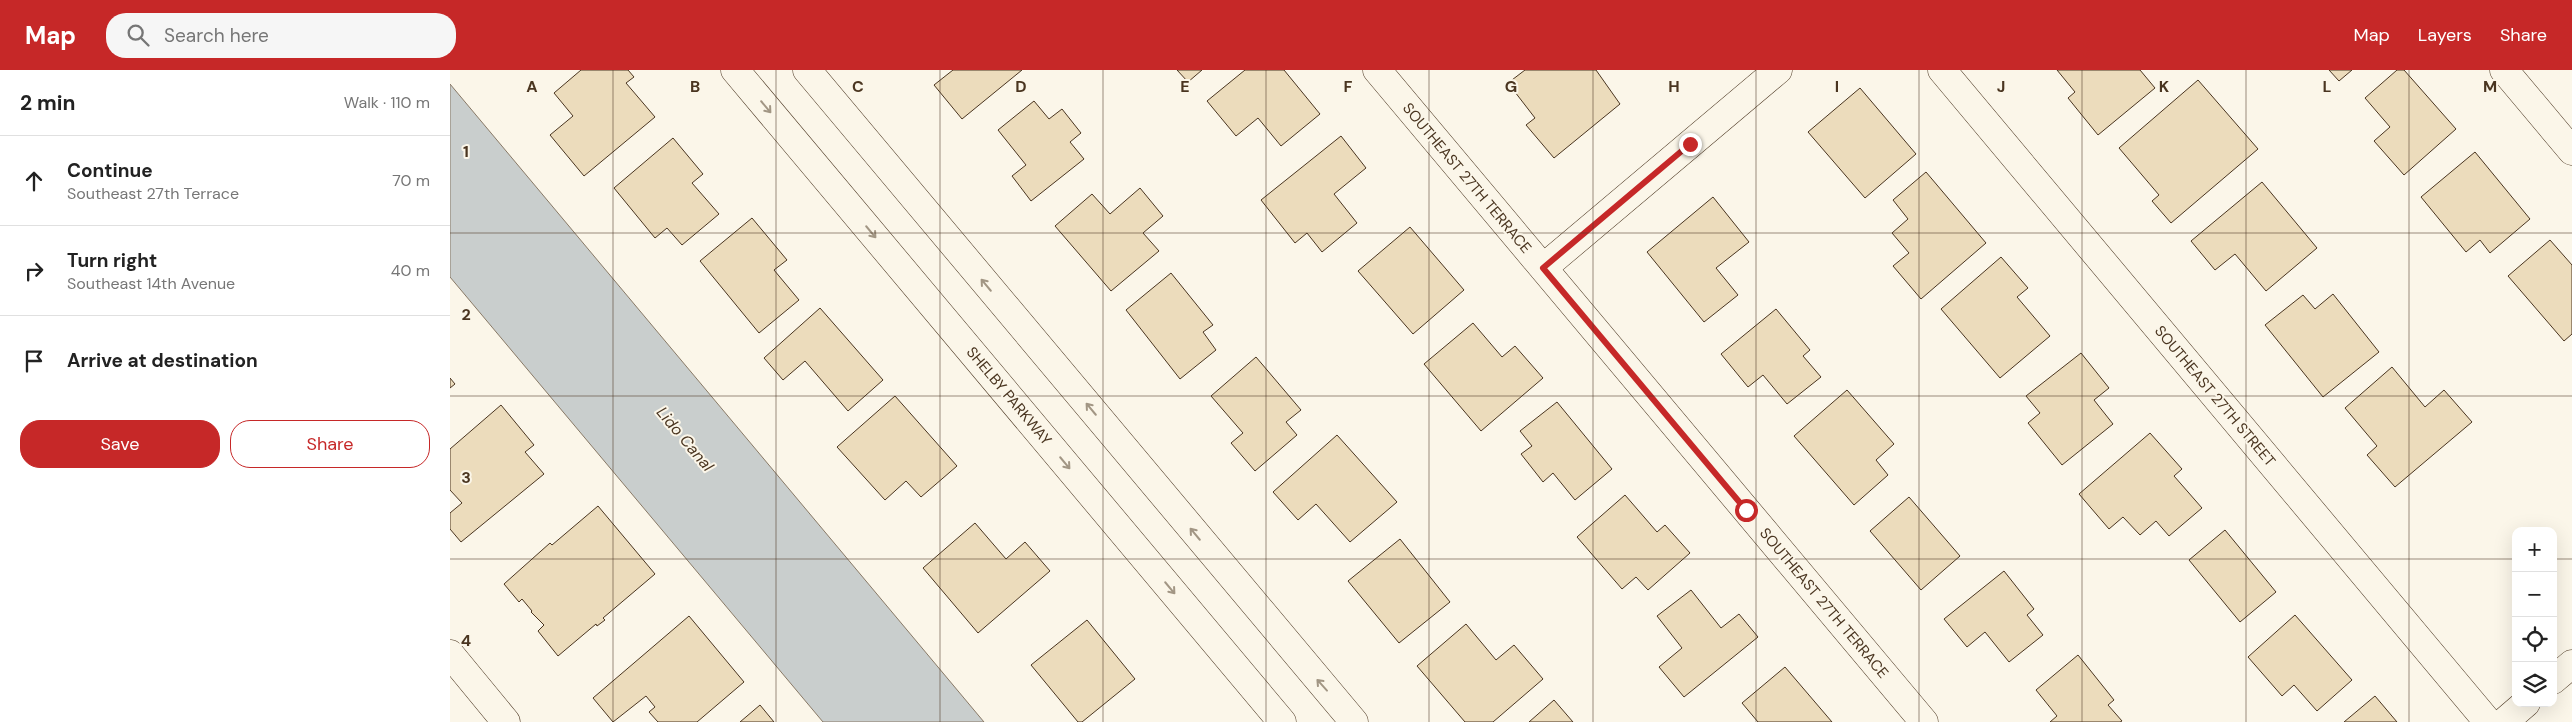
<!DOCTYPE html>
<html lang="en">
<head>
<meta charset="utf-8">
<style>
	:root { --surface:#fff; --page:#f6f6f6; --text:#222; --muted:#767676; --line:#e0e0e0; --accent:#c62828 }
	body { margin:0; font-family:"DM Sans",sans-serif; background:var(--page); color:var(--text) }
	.controls { position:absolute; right:15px; bottom:15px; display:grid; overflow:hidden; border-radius:10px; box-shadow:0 5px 20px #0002 }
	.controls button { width:45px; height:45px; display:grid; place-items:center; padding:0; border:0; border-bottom:1px solid var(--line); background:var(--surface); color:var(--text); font:25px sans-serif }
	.stop { position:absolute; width:15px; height:15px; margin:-11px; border:4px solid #c62828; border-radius:50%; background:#fff }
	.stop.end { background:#c62828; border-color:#fff; box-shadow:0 1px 5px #0008 }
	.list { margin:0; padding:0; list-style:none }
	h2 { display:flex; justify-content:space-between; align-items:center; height:65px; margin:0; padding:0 20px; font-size:21px }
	h2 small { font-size:16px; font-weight:400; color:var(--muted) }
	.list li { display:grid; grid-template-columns:32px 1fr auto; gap:15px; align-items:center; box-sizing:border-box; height:90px; padding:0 20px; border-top:1px solid var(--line) }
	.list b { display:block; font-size:19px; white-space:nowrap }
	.list p { margin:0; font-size:16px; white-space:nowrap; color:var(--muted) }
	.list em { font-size:16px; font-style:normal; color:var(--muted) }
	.actions { display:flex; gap:10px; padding:15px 20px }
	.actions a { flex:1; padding:11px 0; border:1px solid var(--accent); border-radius:20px; text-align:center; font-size:18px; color:var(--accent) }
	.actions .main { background:var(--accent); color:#fff }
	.icon { flex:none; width:28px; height:28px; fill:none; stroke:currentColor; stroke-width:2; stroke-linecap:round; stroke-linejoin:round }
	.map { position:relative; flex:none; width:2122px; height:652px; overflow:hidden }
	header { display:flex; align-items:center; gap:30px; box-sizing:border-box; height:70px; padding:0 25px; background:var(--accent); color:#fff }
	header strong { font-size:24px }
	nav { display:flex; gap:28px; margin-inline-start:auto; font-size:18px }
	.search { width:350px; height:45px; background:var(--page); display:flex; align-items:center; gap:12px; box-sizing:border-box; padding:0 18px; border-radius:20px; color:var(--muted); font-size:19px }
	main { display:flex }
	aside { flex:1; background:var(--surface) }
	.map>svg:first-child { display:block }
	.water { fill:#c9cecd; stroke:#887966 }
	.building { fill:#ecdcbc; stroke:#4a3520 }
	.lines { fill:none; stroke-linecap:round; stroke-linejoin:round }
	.street-casing { stroke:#4a3520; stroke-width:29 }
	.secondary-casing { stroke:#4a3520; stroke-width:29 }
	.street { stroke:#fbf6e9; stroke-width:28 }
	.secondary { stroke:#fbf6e9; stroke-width:28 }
	.oneway { stroke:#a29684 }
	.route { stroke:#c62828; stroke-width:6 }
	.grid { fill:none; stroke:#4a3520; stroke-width:1; stroke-opacity:0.55 }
	.labels { text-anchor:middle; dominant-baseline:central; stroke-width:4; stroke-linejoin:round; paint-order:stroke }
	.street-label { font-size:15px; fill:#4a3520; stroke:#fbf6e9 }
	.water-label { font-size:16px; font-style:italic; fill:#4a3520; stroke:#fbf6e9 }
	.grid-label { font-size:16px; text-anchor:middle; font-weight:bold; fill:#4a3520; stroke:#fbf6e9; stroke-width:4; stroke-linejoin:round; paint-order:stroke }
</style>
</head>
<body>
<header>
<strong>Map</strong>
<div class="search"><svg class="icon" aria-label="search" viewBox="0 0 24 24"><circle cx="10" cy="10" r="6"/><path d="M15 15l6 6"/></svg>Search here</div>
<nav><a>Map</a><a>Layers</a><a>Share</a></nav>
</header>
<main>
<aside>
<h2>2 min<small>Walk · 110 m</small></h2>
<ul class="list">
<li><svg class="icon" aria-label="ahead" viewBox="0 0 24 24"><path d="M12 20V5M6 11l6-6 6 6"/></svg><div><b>Continue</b><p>Southeast 27th Terrace</p></div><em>70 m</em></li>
<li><svg class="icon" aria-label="right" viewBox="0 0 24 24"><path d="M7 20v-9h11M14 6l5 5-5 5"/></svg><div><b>Turn right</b><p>Southeast 14th Avenue</p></div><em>40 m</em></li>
<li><svg class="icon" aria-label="arrive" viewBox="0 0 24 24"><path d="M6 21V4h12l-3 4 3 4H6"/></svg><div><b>Arrive at destination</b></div></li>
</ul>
<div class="actions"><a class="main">Save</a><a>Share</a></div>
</aside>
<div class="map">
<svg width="2122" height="652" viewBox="0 0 2122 652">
	<rect width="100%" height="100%" fill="#fbf6e9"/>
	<path class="water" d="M0,14l534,638h-161l-373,-445z"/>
	<path class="building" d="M131,0h47l6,7 -8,6 29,34 -71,59 -34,-41 23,-19 -19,-23z
		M503,0h69l-60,49 -28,-34z
		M727,0h25l-14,12z
		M795,0h39l36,44 -39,32 -23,-28 -22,18 -29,-35z
		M1075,0h71l24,34 -66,54 -28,-33 9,-7 -27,-35z
		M1607,0h83l15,18 -57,47 -30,-37 7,-6z
		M1879,0h23l-13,11z
		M1947,0h7l52,59 -52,46 -30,-34 16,-14 -25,-29z
		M1748,10l60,69 -87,74 -19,-22 7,-6 -40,-47z
		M1410,18l56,66 -51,44 -57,-66z
		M584,31l15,18 13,-10 19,24 -11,9 14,17 -53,42 -19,-25 14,-11 -28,-35z
		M891,66l25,32 -32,26 23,29 -35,29 -15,-19 -12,10 -34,-43z
		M223,68l30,36 -11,9 27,31 -37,31 -15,-17 -12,10 -41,-50z
		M2025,82l55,67 -40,34 -10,-13 -14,12 -45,-55z
		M1476,102l60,71 -65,56 -28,-33 16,-13 -17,-20 16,-14 -15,-19z
		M1812,112l55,66 -51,43 -31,-37 -20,16 -24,-29z
		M690,118l23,28 -20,17 16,18 -48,40 -56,-65 37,-32 18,20z
		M1263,127l36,45 -33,26 22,27 -34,27 -57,-70z
		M302,148l35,42 -13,10 25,30 -40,33 -59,-72z
		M960,157l54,63 -51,44 -55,-63z
		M2100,170l22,25v69l-8,7 -56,-65z
		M1551,187l27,31 -11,9 33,39 -50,42 -59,-69z
		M721,203l42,52 -10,7 13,18 -36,29 -54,-69z
		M1883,224l46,58 -56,45 -58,-72 38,-30 12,14z
		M370,238l63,72 -35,31 -43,-50 -22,19 -19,-22z
		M1326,239l34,41 -7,6 18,21 -34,27 -24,-29 -15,12 -27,-33z
		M1023,253l29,34 13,-11 28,32 -62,53 -57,-67z
		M1631,283l28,35 -15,12 19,24 -51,41 -34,-42 12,-10 -14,-17z
		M806,287l45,53 -15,12 11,13 -42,36 -24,-28 12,-10 -32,-37z
		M1942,297l33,40 19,-17 28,32 -77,65 -28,-32 10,-9 -32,-38z
		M0,308l5,6 -5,4z
		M1397,320l47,54 -18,16 12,15 -34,30 -60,-69z
		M445,326l62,70 -36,31 -15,-16 -21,19 -48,-53z
		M1107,332l55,67 -37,31 -22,-27 -10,9 -22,-28 11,-8 -12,-15z
		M51,335l33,40 -9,7 19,22 -83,68 -11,-13v-16l12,-10 -12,-13v-41z
		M1700,363l32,36 -8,7 28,32 -33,28 -13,-15 -16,14 -17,-18 -14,12 -30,-35z
		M887,365l60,67 -47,40 -34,-38 -18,16 -25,-28z
		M1175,425l32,37 8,-7 25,28 -42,37 -12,-13 -14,12 -45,-52z
		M1459,427l51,59 -39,34 -51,-59z
		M148,436l57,68 -52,44 2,2 -8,6 -1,-2 -38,32 -20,-25 6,-6 -13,-13 1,-1 -10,-12 -3,3 -15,-18 46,-41 2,2z
		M525,453l31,36 19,-17 25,29 -72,62 -55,-65z
		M1775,460l51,62 -36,30 -51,-62z
		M950,469l50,63 -51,41 -51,-62z
		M1554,501l30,38 -7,6 16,20 -34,27 -24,-30 -18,15 -23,-28z
		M1241,520l30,38 18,-14 19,23 -74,60 -25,-30 23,-19 -25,-32z
		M1845,545l57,65 -35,31 -23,-26 -12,11 -34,-39z
		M239,546l55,66 -47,40h-39l-9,-10 6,-5 -9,-11 -33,26 -20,-24z
		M637,550l48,59 -53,43h-4l-47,-57z
		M1016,554l30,36 18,-15 29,34 -50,43h-28l-48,-56z
		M1628,585l36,45 -6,5 14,16 -2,1h-70l7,-6 -21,-26z
		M1335,597l47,55h-74l-16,-19z
		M1925,626l22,26h-53z
		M1104,630l19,22h-44z
		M310,635l14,17h-34z"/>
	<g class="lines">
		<g class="street-casing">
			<path id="street" d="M927,0l547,652
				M1492,0l546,652
				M2054,0l68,81
				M1093,198l235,-198
				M0,584l56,68
				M2103,610l19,-16
				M2054,652l22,-19"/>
		</g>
		<g class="secondary-casing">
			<path id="secondary" d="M285,0l547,652
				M357,0l547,652"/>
		</g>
		<use href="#street" class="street"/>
		<use href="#secondary" class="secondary"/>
	</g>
	<defs><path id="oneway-shaft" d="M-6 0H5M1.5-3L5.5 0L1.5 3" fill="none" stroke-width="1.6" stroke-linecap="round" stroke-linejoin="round" transform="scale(1.25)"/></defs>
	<g class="oneway">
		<use href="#oneway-shaft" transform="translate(316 37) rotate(50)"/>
		<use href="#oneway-shaft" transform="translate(421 162) rotate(50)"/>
		<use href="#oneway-shaft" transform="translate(536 215) rotate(-130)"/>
		<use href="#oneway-shaft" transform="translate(641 339) rotate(-130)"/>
		<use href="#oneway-shaft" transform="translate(615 393) rotate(50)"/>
		<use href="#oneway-shaft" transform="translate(745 464) rotate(-130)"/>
		<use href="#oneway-shaft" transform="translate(720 518) rotate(50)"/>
		<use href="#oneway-shaft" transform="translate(872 615) rotate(-132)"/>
	</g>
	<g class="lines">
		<path class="route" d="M1240,74l-147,124 203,242"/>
	</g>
	<path class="grid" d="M163,0v652M326,0v652M490,0v652M653,0v652M816,0v652M979,0v652M1143,0v652M1306,0v652M1469,0v652M1632,0v652M1796,0v652M1959,0v652M0,163h2122M0,326h2122M0,489h2066M2103,489h19"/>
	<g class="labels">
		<g class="street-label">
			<text transform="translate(1017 108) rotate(50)">SOUTHEAST 27TH TERRACE</text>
			<text transform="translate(559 326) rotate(50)">SHELBY PARKWAY</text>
			<text transform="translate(1765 326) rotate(50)">SOUTHEAST 27TH STREET</text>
			<text transform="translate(1374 533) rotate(50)">SOUTHEAST 27TH TERRACE</text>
		</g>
		<g class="water-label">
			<text transform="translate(235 369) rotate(50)">Lido Canal</text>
		</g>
	</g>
	<g class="grid-label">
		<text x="82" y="22">A</text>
		<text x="245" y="22">B</text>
		<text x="408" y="22">C</text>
		<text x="571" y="22">D</text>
		<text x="735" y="22">E</text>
		<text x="898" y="22">F</text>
		<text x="1061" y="22">G</text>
		<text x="1224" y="22">H</text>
		<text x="1387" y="22">I</text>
		<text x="1551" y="22">J</text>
		<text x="1714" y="22">K</text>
		<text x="1877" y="22">L</text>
		<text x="2040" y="22">M</text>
		<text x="16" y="87">1</text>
		<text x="16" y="250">2</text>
		<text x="16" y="413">3</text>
		<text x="16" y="576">4</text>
	</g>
</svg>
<div class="controls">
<button>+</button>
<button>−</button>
<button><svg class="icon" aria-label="locate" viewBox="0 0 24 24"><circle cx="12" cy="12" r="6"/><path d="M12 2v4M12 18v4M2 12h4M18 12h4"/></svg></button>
<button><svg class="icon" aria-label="layers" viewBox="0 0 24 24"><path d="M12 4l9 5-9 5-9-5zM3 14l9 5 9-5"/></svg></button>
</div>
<div class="stop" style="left:1296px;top:440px"></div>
<div class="stop end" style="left:1240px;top:74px"></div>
</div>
</main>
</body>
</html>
